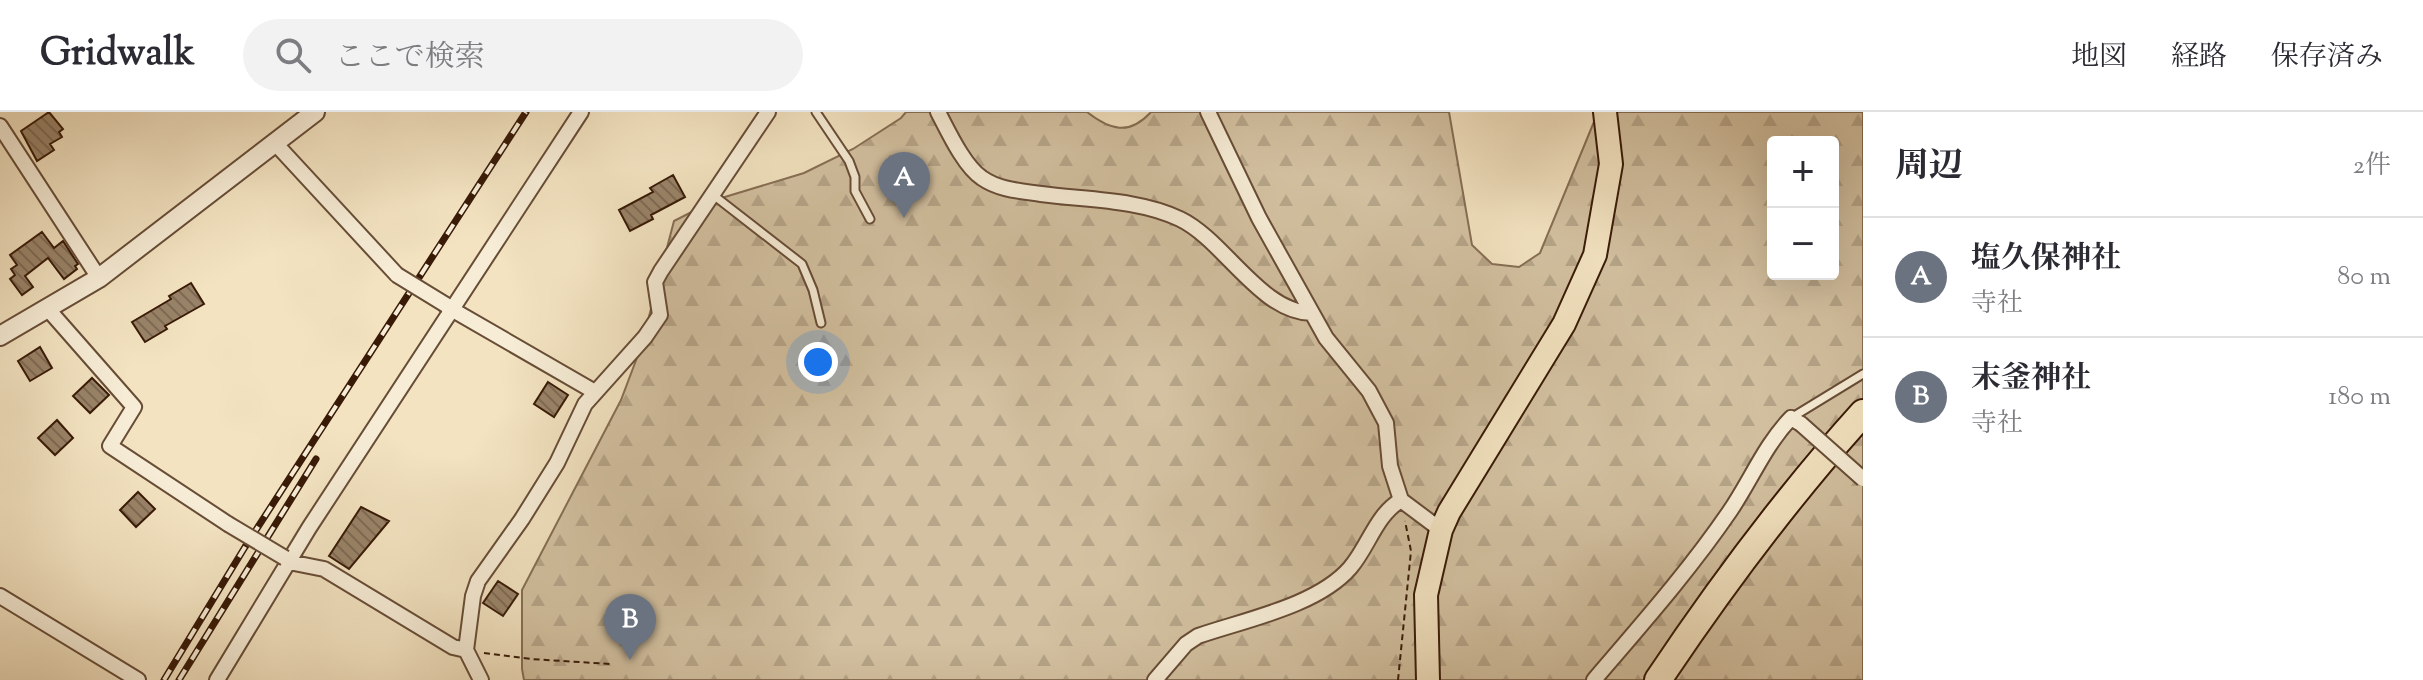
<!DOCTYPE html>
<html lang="ja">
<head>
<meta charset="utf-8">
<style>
	:root { --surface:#fff; --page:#f2f2f3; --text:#2b2b33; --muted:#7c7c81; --line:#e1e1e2; --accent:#0b8043 }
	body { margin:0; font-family:"Sorts Mill Goudy","Noto Serif JP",serif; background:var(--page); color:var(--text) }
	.controls { position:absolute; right:24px; top:24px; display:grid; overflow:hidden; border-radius:8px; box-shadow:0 8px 32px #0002 }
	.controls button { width:72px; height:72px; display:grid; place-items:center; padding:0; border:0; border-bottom:2px solid var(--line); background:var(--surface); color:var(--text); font:40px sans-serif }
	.you { position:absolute; left:818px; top:250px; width:28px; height:28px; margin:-20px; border:6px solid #fff; border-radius:50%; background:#1a73e8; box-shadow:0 0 0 12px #1a73e833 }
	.badge { display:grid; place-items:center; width:52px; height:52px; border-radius:50%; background:var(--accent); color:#fff; font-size:26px; font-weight:700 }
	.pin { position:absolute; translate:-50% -66px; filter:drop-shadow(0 2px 4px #0008) }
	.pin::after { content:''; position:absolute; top:42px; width:28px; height:24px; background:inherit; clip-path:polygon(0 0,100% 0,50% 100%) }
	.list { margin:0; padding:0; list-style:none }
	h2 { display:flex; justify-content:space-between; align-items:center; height:104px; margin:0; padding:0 32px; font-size:34px }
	h2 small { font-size:26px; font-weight:400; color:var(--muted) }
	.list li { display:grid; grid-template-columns:52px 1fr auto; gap:24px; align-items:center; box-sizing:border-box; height:120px; padding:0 32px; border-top:2px solid var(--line) }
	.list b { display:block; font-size:30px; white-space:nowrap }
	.list p { margin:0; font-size:26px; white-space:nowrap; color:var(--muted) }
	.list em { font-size:26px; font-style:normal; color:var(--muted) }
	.icon { flex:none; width:44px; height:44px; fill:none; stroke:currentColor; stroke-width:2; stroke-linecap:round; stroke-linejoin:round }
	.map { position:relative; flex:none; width:1863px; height:568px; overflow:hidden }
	header { display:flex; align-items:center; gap:48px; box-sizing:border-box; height:112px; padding:0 40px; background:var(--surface); border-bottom:2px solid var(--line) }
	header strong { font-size:38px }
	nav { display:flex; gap:44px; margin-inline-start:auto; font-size:28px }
	.search { width:560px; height:72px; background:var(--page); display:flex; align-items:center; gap:20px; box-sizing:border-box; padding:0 28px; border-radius:44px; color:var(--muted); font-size:30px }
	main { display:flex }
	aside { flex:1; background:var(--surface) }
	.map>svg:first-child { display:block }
	.forest { fill:url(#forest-firs); stroke:#866e54; stroke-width:2; fill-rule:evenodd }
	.building { fill:url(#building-back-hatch); stroke:#381a07; stroke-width:2 }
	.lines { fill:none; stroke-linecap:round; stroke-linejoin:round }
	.service-casing { stroke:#674c36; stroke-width:11 }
	.minor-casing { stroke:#674c36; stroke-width:18 }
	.tertiary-casing { stroke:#674c36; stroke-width:22 }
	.primary-casing { stroke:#381a07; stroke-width:26 }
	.motorway-casing { stroke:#381a07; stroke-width:30 }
	.path { stroke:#381a07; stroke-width:2; stroke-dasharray:6 4; stroke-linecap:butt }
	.service { stroke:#f7edd7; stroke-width:7 }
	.minor { stroke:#f7edd7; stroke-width:14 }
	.tertiary { stroke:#f7edd7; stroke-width:18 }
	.primary { stroke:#f3e3c1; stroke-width:22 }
	.motorway { stroke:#f3e3c1; stroke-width:26 }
	.rail-casing { stroke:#381a07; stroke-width:7 }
	.rail { stroke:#f7edd7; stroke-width:4; stroke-dasharray:12; stroke-linecap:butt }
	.minor-bridge-casing { stroke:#674c36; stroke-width:18; stroke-linecap:butt }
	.minor-bridge { stroke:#f7edd7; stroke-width:14 }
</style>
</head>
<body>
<header>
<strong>Gridwalk</strong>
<div class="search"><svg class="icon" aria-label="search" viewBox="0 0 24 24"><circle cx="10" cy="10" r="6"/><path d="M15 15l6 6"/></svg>ここで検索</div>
<nav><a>地図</a><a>経路</a><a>保存済み</a></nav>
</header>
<main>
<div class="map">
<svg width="1863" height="568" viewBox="0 0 1863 568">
	<defs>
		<pattern id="forest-firs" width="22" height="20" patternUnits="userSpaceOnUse" patternTransform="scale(2)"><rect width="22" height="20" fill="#d3c1a1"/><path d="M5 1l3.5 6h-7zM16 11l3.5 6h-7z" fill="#b6a589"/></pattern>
		<pattern id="building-back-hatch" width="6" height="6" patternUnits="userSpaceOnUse" patternTransform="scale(2)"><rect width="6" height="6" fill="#998368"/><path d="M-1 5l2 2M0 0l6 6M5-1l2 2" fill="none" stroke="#7e6a54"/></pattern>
	</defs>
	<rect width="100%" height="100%" fill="#f3e3c1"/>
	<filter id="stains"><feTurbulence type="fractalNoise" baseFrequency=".0025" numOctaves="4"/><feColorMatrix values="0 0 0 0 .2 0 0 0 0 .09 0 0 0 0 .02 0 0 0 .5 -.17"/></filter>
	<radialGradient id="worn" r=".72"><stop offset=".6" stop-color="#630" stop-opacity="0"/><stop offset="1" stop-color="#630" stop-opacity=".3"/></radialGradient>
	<path class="forest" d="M906,0h181c23,18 42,24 64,0h298l23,133 20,19 27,3 21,-14 58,-141h265v568h-1339l-2,-11v-79l99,-190 20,-53 33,-126 41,-21 89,-27 49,-24 48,-31zM1773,30h60v132h-60z"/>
	<path class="building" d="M49,0l14,17 -4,3 3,5 -12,7 4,6 -17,11 -16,-30z
		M673,63l12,22 -34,18 2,4 -23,12 -11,-21 34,-18 -3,-4z
		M42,120l12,16 9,-7 15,23 -3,2 2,3 -13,10 -16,-21 -23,18 8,11 -11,8 -12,-16 5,-4 -4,-6 6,-4 -7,-10z
		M191,171l13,21 -39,22 2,3 -22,13 -13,-20 39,-23 -2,-3z
		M40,235l12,21 -22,13 -12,-20z
		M92,266l17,17 -19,18 -17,-17z
		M548,270l20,13 -14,22 -20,-13z
		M57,308l16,18 -18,17 -17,-17z
		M138,380l17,17 -19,18 -16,-17z
		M361,395l28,14 -40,48 -20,-13z
		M498,469l20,13 -15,22 -20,-13z"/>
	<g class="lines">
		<g class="service-casing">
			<path id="service" d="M816,0l33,49 6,16v14l15,28
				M712,82l90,70 11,26 8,33
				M1791,306l72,-44"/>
		</g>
		<g class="minor-casing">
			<path id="minor" d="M938,0c10,19 26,54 44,66 17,12 39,13 59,16 44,6 98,5 139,25 44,21 81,94 132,94
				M1208,0l51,106 67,120 43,53 17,32 4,43 11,34 40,30
				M0,14l99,152
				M274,30l123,133
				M446,194l149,86
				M47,196l87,99 -24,39 118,78
				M285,446l4,4 35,7 129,78 13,3
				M0,484l138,84
				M217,568l92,-152 272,-416
				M481,568l-15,-30 7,-54 5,-15 44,-62 35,-56 28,-59 60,-67 15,-22 -5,-33 6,-11 107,-159
				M1155,568l31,-36 12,-8c46,-16 119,-30 152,-68 19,-22 25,-52 51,-68
				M1594,568c47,-55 95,-109 136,-169 21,-31 35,-66 61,-93l10,6"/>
		</g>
		<g class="tertiary-casing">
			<path id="tertiary" d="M0,224l99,-58 216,-166"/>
		</g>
		<g class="primary-casing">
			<path id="primary" d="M1428,568l-2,-85 15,-65 8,-18 115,-188 31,-69 16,-91 -6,-52"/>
		</g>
		<g class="motorway-casing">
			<path id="motorway" d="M1658,568c63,-94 129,-183 205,-267"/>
		</g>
		<path class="path" d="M484,541l47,6 79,5
			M1398,568l13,-129 -6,-30"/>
		<use href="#service" class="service"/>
		<use href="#minor" class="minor"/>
		<use href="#tertiary" class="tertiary"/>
		<use href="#primary" class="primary"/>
		<use href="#motorway" class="motorway"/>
		<g class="rail-casing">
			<path id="rail" d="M164,568l81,-133 281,-435
				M179,568l137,-221"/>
		</g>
		<use href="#rail" class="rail"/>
		<g class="minor-bridge-casing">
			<path id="minor-bridge" d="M397,163l49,30
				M1801,312l62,55
				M228,412l57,34"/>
		</g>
		<use href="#minor-bridge" class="minor-bridge"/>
	</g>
	<rect width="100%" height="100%" filter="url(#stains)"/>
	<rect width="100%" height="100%" fill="url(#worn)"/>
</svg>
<div class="controls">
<button>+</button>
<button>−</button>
</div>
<div class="you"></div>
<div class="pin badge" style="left:904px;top:106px;background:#6b7280">A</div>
<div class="pin badge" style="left:630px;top:548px;background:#6b7280">B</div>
</div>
<aside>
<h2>周辺<small>2件</small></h2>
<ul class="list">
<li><span class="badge" style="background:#6b7280">A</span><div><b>塩久保神社</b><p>寺社</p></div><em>80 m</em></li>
<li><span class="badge" style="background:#6b7280">B</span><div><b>末釜神社</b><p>寺社</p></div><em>180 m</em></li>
</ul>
</aside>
</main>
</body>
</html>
